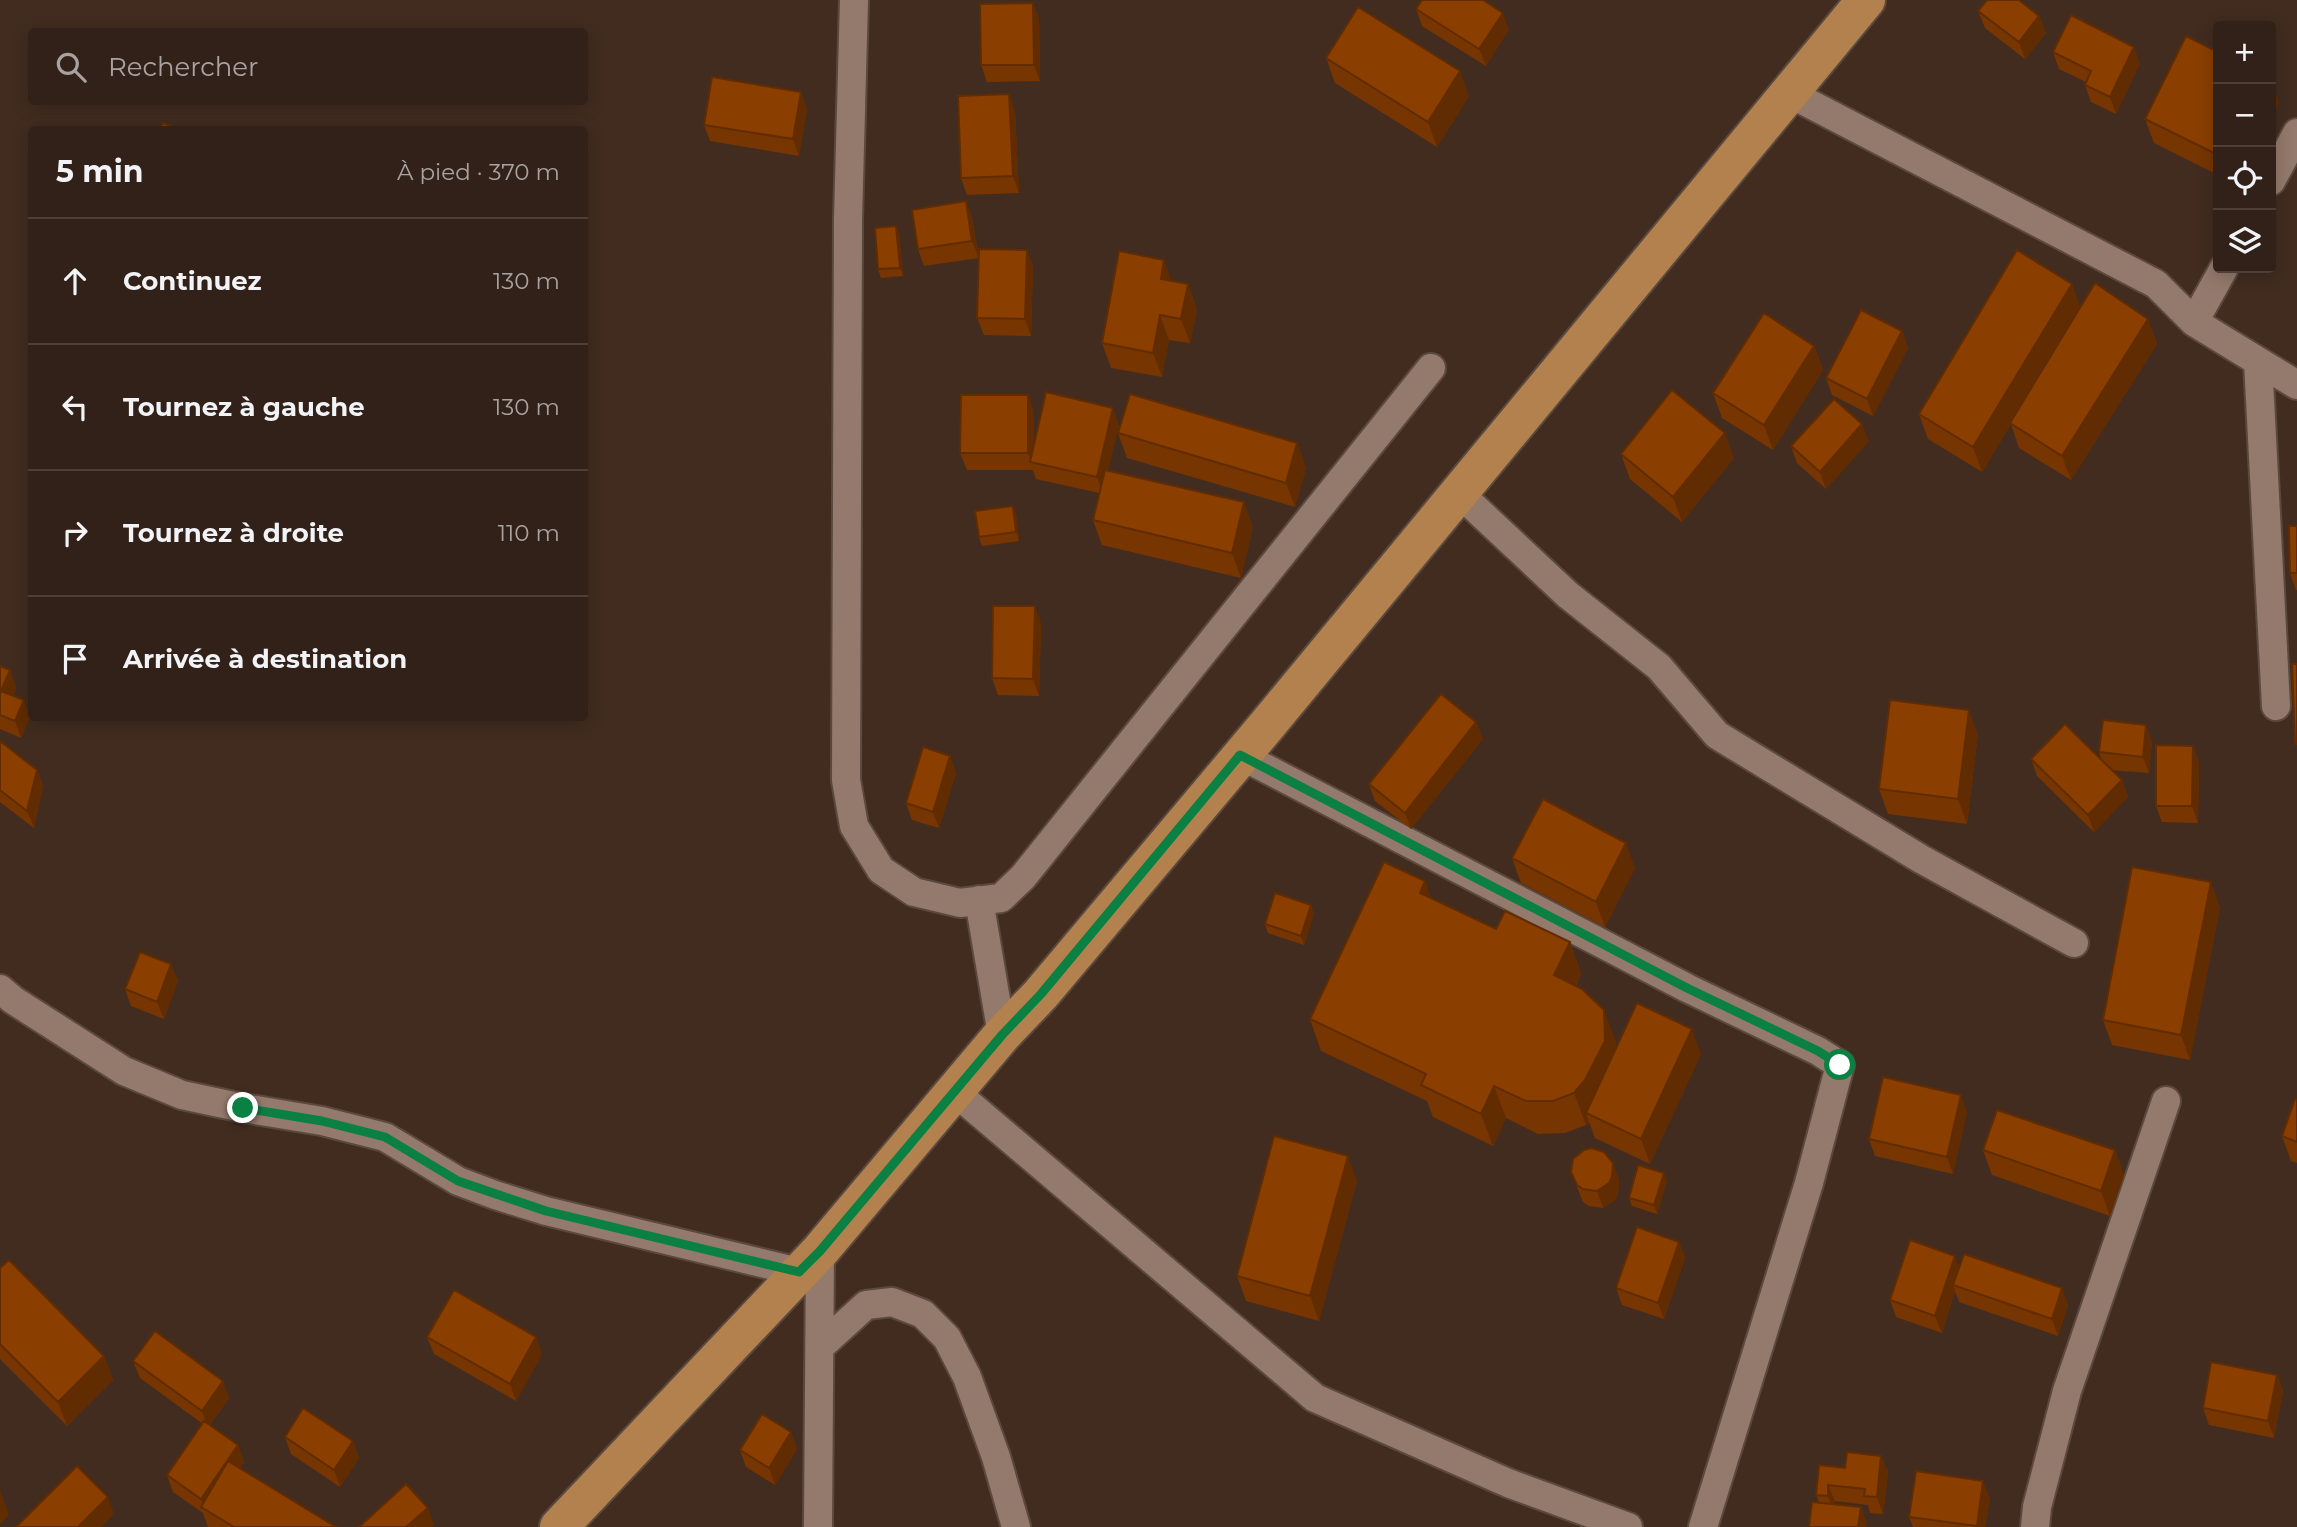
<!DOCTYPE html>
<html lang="fr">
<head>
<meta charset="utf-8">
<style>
	:root { --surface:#322118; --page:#3a2921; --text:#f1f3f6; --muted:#a8a3a2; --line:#4d3e37 }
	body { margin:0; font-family:Montserrat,sans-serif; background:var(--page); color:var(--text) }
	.controls { position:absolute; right:21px; top:21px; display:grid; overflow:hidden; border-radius:7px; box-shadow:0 4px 18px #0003 }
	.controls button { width:63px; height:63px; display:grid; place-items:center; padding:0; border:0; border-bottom:2px solid var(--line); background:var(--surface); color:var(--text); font:35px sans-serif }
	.stop { position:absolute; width:21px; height:21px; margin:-16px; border:5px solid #0b8043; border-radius:50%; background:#fff }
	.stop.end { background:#0b8043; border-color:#fff; box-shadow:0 2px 7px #0008 }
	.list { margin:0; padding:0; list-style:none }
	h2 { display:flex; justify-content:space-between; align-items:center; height:91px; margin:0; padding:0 28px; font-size:30px }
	h2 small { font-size:23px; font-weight:400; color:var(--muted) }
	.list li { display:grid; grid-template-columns:46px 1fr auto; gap:21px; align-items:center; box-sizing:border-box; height:126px; padding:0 28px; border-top:2px solid var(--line) }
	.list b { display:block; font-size:26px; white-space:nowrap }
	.list em { font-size:23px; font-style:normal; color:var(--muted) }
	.icon { flex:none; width:38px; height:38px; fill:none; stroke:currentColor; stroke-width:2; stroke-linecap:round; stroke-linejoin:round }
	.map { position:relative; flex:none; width:2297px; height:1527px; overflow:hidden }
	.search { position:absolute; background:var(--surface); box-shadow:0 4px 18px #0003; left:28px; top:28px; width:560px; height:77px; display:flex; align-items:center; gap:18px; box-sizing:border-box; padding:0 24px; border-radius:7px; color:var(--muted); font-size:26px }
	.panel { position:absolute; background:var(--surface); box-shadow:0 4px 18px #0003; left:28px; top:126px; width:560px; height:595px; border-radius:7px }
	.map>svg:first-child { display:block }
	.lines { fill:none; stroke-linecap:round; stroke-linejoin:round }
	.minor-casing { stroke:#5b493e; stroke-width:32 }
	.primary-casing { stroke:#5b493e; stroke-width:42 }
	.minor { stroke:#947a6c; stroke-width:28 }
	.primary { stroke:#b2814d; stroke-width:38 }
	.wall { fill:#773601 }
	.shaded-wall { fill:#612c01 }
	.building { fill:#8a3f01; stroke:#612c01; stroke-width:2 }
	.route { stroke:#0b8043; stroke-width:9 }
</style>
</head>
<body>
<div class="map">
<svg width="2297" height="1527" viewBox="0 0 2297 1527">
	<rect width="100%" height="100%" fill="#422c20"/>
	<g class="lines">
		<g class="minor-casing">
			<path id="minor" d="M854,0l-6,219 -2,561 8,46 27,44 33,22 46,11 41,-5 22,-21 408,-509
				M1789,93l367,191 38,38 103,63
				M2271,181l26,-48
				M2194,322l30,-54
				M2258,361l18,345
				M1459,493l109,102 91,72 58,68 204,124 153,84
				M1240,755l447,233 131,63 22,14 -31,118 -106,344
				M979,900l23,135
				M0,989l13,11 111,71 58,24 61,13 79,13 63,16 73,44 37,14 51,16 253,61
				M955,1092l360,306 193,85 120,44
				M821,1346l45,-41 26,-3 31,12 24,24 20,39 29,80 20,70
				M818,1527l2,-276
				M2035,1527l2,-20 30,-116 99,-290"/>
		</g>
		<g class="primary-casing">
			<path id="primary" d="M559,1527l261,-276 182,-216 39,-41 227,-270 598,-724"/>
		</g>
		<use href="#minor" class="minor"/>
		<use href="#primary" class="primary"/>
	</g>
	<path class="wall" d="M1033,3l6,17 1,61 -53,1 -6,-17z
		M1416,9l93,20 -23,37 -64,-40z
		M1978,11l61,5 7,17 -21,26 -40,-31z
		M2053,52l87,11 -24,51 -25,-12 -6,-17 1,-3 -27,-13z
		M2218,52v123l-64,-32 -9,-24z
		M1326,58l143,38 -32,51 -102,-64z
		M807,109l-8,47 -89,-15 -6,-16z
		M1015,111l4,82 -52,2 -6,-17z
		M966,201l6,17 7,40 -55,8 -6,-17z
		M896,226l3,8 4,42 -22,2 -3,-9z
		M1027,250l6,17 -2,69 -47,-1 -7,-17z
		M1172,281l16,3 9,25 -7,34 -21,-3 -7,37 -51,-9 -9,-25z
		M2072,284l8,23 68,12 9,25 -86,136 -52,-32 -8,-24 -29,48 -54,-33 -9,-25z
		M1902,331l6,17 -35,68 -41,-21 -6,-17z
		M1814,346l9,24 -50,80 -51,-32 -9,-25z
		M1028,395l6,17v34l85,-21 -11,45 145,57 -12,51 -139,-33 -9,-25 6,-27 -63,-14 -3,-9h-66l-7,-17z
		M1118,433l179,10 9,25 -11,39 -168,-49z
		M1869,441l-43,48 -29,-26 -6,-17z
		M1621,454l113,4 -52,64 -52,-43z
		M1016,514l3,27 -37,5 -3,-9z
		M2297,526v64h-1l-6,-17z
		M1041,623l-2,73 -41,-1 -6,-17z
		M0,666l16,21 -3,9 17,21 -9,21 -21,-9z
		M1476,722l7,17 -72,90 -36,-28 -6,-17z
		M1978,734l-11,90 -79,-10 -9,-25z
		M0,741l37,29 6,16 -9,42 -34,-26z
		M2152,741l-3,32 -38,-3 11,10 6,17 -34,35 -57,-56 -6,-17 71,2 -3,-9z
		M2193,746l6,17 -1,60 -36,-1 -6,-16z
		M950,756l6,17 -17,55 -27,-8 -6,-17z
		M1512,858l123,10 -30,59 -84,-44z
		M1431,898l65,31 74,13 11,32 -5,12 40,56v6l85,6 -51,110 -55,-26 -6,-16 -3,3 -21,8 -27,1 -32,-16 -13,28 -60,-29 -6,-16 -106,-50 -11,-32z
		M2220,907l-30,153 -78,-15 -9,-25z
		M1314,914l-10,31 -36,-12 -3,-9z
		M171,964l7,17 -14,38 -33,-13 -6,-17z
		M2297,1100v63l-6,-2 -9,-25z
		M1967,1112l-14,62 -78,-18 -6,-17z
		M1983,1150h132l9,25 -14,41 -118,-41z
		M1571,1172l48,7 -1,15 -3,6 -12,8 -14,-2 -6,-4z
		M1357,1181l-38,140 -73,-20 -9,-25z
		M1667,1181l-10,33 -25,-8 -3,-8z
		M1679,1242l6,16 -21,61 -42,-14 -6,-17z
		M1959,1267l109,38 -10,31 -99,-34 -4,-11 -13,42 -46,-16 -6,-17z
		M0,1268l104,88 9,24 -46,46 -67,-67z
		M427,1337l115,17 -26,47 -82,-47z
		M133,1361l90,20 6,17 -19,27 28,20 6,17 -4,6 96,59h-128l-5,-14 -30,-21 -6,-17 36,-51 -63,-46z
		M2277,1375l6,16 -9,47 -65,-13 -6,-17z
		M791,1432l6,17 -22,36 -29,-18 -6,-17z
		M285,1437l68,4 6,17 -19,29 -49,-33z
		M1881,1456l7,16 -5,42 -13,-1 -2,-8 -33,-4 -1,3 27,3 6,17 -48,-22 -3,-7 29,-27z
		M1990,1498l-5,29h-72l-4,-10z"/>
	<path class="shaded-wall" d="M1033,3l6,17 1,61 -6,-16z
		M1503,13l6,16 -23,37 -7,-17z
		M2039,16l7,17 -21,26 -6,-17z
		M2134,47l6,16 -24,51 -6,-17z
		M1460,71l9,25 -32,51 -9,-25z
		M2271,79l8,23 -8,17z
		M801,92l6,17 -8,47 -6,-17z
		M1009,94l6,17 4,82 -6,-17z
		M966,201l6,17 7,40 -7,-17z
		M896,226l3,8 4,42 -3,-8z
		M1027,250l6,17 -2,69 -6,-17z
		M1164,260l9,24 -12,-5z
		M1188,284l9,25 -7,34 -9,-24z
		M2072,284l9,24 -99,164 -9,-25z
		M1160,315l9,25 -7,37 -9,-24z
		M2148,319l9,25 -86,136 -9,-24z
		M1902,331l6,17 -35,68 -6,-17z
		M1814,346l9,24 -50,80 -9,-25z
		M1028,395l6,17v51l-3,-1 -3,-9z
		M1113,408l6,17 -16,69 -6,-17z
		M1862,424l7,17 -43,48 -6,-17z
		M1725,433l9,25 -52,64 -9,-25z
		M1297,443l9,25 -11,39 -9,-24z
		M1244,502l9,25 -12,51 -9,-25z
		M1013,506l3,8 3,27 -3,-9z
		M1035,606l6,17 -2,73 -6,-17z
		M10,670l6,17 -8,21 -7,-17z
		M24,700l6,17 -9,21 -6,-17z
		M1969,710l9,24 -11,90 -9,-25z
		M1476,722l7,17 -72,90 -6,-16z
		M2146,725l6,16 -3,32 -6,-16z
		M2193,746l6,17 -1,60 -6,-17z
		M950,756l6,17 -17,55 -6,-16z
		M37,770l6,16 -9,42 -7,-17z
		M2122,780l6,17 -34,35 -6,-17z
		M1626,843l9,25 -30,59 -9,-25z
		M1425,881l12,33 -17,-21z
		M2211,882l9,25 -30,153 -9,-25z
		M1311,905l3,9 -10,31 -3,-9z
		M1570,942l11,32 -16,33 -11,-32z
		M171,964l7,17 -14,38 -7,-17z
		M1604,1010l12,32 1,31 -31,40 3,9 -3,3 -12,-32z
		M1692,1029l9,25 -51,110 -9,-25z
		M1494,1086l12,32 -13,28 -12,-32z
		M1961,1095l6,17 -14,62 -6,-17z
		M2115,1150l9,25 -14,41 -9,-25z
		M1348,1156l9,25 -38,140 -9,-25z
		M1613,1163l6,16 -1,15 -3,6 -12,8 -6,-17z
		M1664,1173l3,8 -10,33 -3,-9z
		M1679,1242l6,16 -21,61 -6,-16z
		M1955,1256l6,17 -8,12 2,6 -13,42 -7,-17z
		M2062,1288l6,17 -10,31 -6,-17z
		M536,1337l6,17 -26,47 -6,-17z
		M104,1356l9,24 -46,46 -9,-24z
		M2277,1375l6,16 -9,47 -6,-17z
		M223,1381l6,17 -21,30 -6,-17z
		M791,1432l6,17 -22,36 -6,-17z
		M353,1441l6,17 -19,29 -6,-17z
		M238,1445l6,17 -34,50 -5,-3 -4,-10z
		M1881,1456l7,16 -5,42 -6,-17z
		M1983,1481l7,17 -5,29h-8z
		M1828,1485l7,16 -1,12 -6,-17z
		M0,1490l9,25 -9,9z
		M108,1497l6,17 -13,13h-23z
		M1861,1507l6,17 -1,3h-8z
		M428,1508l6,17 -3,2h-25z"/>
	<path class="building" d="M1422,0h61l20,13 -24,36 -63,-40z
		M1987,0h32l20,16 -20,26 -41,-31z
		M1033,3l1,62h-53l-1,-61z
		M1358,7l102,64 -32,51 -102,-64z
		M2071,15l63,32 -24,50 -25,-12 6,-14 -38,-19z
		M2186,36l32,16v103l-73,-36z
		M712,77l89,15 -8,47 -89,-14z
		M1009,94l4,82 -52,2 -3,-82z
		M163,123l17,7h-20z
		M966,201l6,40 -54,8 -6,-39z
		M896,226l4,42 -22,1 -3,-41z
		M979,249l48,1 -2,69 -48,-1z
		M2017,250l55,34 -99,163 -54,-33z
		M1119,251l45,9 -3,19 27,5 -7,35 -21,-4 -7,38 -51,-10z
		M2095,283l53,36 -86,137 -52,-33z
		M1861,310l41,21 -35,68 -41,-21z
		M1764,313l50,33 -50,79 -51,-32z
		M1672,390l53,43 -52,64 -52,-43z
		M1046,392l67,16 -16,69 -67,-15z
		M1130,394l167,49 -11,40 -168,-50z
		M961,395h67v58h-68z
		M1834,399l28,25 -42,48 -29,-26z
		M1105,470l139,32 -12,51 -139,-33z
		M1013,506l3,26 -37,5 -4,-26z
		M2289,526h8v47h-7z
		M993,606h42l-2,73 -41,-1z
		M2292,664h5v80h-2z
		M0,666l10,4 -9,21 23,9 -9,21 -15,-6z
		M1441,694l35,28 -71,91 -36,-29z
		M1890,700l79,10 -11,89 -79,-10z
		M2103,720l43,5 -3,32 -44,-5z
		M2065,724l57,56 -34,35 -57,-56z
		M0,741l37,29 -10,41 -27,-21z
		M2156,745l37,1 -1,60h-36z
		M923,747l27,9 -17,56 -27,-9z
		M1543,799l83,44 -30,59 -84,-44z
		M1384,862l41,19 -5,12 76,36 9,-18 65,31 -16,33 28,14 22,21 1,31 -20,39 -11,13 -21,8h-27l-32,-15 -13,28 -60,-29 5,-11 -116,-55z
		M2132,867l79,15 -30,153 -78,-15z
		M1275,893l36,12 -10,31 -36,-12z
		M140,952l31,12 -14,38 -32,-13z
		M1637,1003l55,26 -51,110 -55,-26z
		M1883,1077l78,18 -14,62 -78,-18z
		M2295,1099l2,1v42l-15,-6z
		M1997,1110l118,40 -14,41 -118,-41z
		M1274,1136l74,20 -38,140 -73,-20z
		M1591,1148l13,4 9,11 -1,14 -3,6 -12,8 -14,-2 -6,-4 -6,-13 2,-13 11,-9z
		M1638,1165l26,8 -10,32 -25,-7z
		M1637,1227l42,15 -21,61 -42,-15z
		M1910,1240l45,16 -20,60 -45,-16z
		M1964,1254l98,34 -10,31 -99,-34z
		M9,1260l95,96 -46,46 -58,-58v-76z
		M454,1290l82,47 -26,47 -83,-47z
		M155,1331l68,50 -21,30 -69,-50z
		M2211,1362l66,13 -9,46 -65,-13z
		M303,1408l50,33 -19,29 -49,-33z
		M762,1414l29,18 -22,36 -29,-18z
		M204,1421l34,24 -37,54 -34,-24z
		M1847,1452l34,4 -4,41 -13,-1 1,-7 -37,-4v11l-12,-1 3,-30 26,3z
		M228,1461l108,66h-102l-33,-20z
		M77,1466l31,31 -30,30h-62z
		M1916,1471l67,10 -6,45 -68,-9z
		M406,1484l22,24 -22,19h-47z
		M1812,1502l49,5 -3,20h-49z"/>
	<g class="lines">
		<path class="route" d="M243,1108l79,13 63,16 73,44 88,30 253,61 21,-21 182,-216 39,-41 199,-239 447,233 131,63 22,14"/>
	</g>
</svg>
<div class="controls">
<button>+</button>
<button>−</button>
<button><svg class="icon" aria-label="locate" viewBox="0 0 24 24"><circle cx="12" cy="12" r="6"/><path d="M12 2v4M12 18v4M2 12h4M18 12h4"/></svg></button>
<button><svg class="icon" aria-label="layers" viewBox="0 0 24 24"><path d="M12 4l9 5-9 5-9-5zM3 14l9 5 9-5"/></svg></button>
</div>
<div class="stop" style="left:1840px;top:1065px"></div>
<div class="stop end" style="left:243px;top:1108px"></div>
<div class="search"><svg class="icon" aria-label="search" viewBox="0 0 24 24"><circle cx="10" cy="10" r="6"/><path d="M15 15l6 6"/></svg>Rechercher</div>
<section class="panel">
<h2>5 min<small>À pied · 370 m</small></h2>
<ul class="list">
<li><svg class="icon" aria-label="ahead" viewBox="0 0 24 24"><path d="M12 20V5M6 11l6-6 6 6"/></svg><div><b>Continuez</b></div><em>130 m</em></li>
<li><svg class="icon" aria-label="left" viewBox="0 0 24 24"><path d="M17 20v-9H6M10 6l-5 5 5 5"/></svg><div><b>Tournez à gauche</b></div><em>130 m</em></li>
<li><svg class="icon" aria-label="right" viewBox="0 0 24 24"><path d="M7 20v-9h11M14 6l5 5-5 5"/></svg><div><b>Tournez à droite</b></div><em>110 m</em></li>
<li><svg class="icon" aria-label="arrive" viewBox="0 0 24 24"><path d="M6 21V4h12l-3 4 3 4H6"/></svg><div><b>Arrivée à destination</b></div></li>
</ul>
</section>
</div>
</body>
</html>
